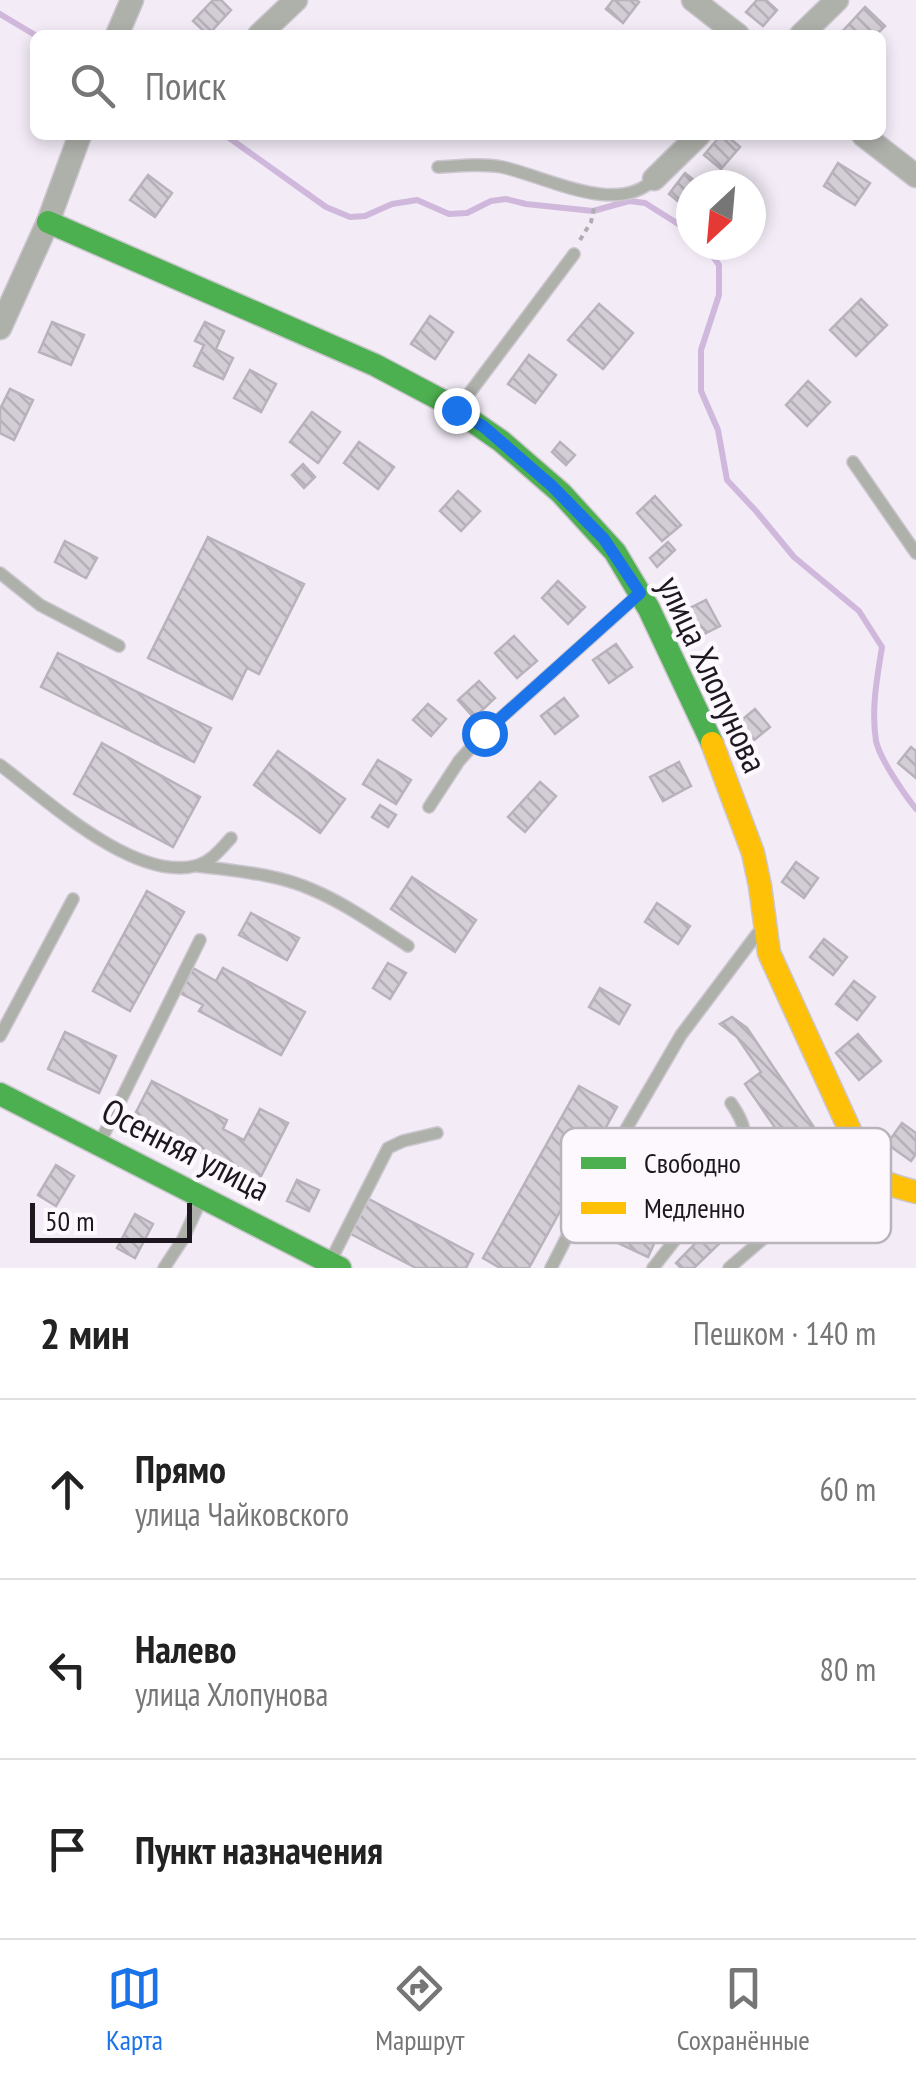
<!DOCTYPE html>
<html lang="ru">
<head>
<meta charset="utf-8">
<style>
	:root { --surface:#fff; --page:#f2f2f2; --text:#222; --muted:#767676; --line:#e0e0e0; --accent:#1a73e8 }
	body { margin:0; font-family:"PT Sans Narrow",sans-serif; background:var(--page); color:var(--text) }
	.compass { position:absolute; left:676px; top:170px; width:90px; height:90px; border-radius:50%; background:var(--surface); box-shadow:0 5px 15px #0003; rotate:206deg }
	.scale { position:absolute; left:30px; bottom:25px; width:162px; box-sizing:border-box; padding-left:10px; border:5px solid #1d1720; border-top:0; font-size:28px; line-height:35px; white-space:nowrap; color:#1d1720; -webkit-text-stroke:8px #fcf8fe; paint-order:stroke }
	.stop { position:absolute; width:30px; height:30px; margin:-22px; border:8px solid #1a73e8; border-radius:50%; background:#fff }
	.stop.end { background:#1a73e8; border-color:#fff; box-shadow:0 2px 10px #0008 }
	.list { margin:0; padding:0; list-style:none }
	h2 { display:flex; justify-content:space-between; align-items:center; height:130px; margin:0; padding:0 40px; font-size:42px }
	h2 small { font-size:32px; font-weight:400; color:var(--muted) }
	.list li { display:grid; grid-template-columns:65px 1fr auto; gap:30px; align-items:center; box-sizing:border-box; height:180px; padding:0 40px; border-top:2px solid var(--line) }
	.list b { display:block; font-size:38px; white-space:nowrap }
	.list p { margin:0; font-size:32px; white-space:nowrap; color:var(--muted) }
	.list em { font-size:32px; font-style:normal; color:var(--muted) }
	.icon { flex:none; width:55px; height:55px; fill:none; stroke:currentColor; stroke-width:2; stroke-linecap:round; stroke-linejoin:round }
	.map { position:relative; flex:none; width:916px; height:1268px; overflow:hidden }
	.search { position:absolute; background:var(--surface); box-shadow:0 5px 15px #0003; left:30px; right:30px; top:30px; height:110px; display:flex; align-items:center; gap:25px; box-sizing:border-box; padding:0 35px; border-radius:15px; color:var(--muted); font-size:38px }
	.sheet { height:670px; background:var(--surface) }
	nav { display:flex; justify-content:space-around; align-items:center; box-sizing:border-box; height:140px; border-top:2px solid var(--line); background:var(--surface); font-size:28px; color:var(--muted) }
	nav a { display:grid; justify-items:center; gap:5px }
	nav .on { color:var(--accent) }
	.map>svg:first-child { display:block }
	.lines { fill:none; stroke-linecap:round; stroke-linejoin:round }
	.stream { stroke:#cfb8dc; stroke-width:6 }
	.building { fill:url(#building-back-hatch); stroke:#b8b2bc; stroke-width:2.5 }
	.lane-casing { stroke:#ccc6cf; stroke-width:14 }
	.street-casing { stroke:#ccc6cf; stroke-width:25 }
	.fast-casing { stroke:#ccc6cf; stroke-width:25 }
	.slow-casing { stroke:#ccc6cf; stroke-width:25 }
	.path { stroke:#afadaf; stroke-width:4; stroke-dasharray:5 5; stroke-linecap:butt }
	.lane { stroke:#aeb0aa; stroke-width:11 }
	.street { stroke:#aeb0aa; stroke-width:22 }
	.fast { stroke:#4caf50; stroke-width:22 }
	.slow { stroke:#ffc107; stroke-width:22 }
	.route { stroke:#1a73e8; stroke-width:12 }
	.labels { text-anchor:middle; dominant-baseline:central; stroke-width:9; stroke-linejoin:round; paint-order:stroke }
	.street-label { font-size:35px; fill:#1d1720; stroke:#fcf8fe }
	.key { fill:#fcf8fe; stroke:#b9b4bb; stroke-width:2.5 }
	.key-label { font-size:28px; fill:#1d1720 }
</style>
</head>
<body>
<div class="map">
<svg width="916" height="1268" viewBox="0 0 916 1268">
	<defs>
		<pattern id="building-back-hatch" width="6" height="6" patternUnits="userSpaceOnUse" patternTransform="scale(2.5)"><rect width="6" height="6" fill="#d3cdd6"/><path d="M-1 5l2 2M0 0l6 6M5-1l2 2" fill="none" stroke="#b5afb7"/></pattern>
	</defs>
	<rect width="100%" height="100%" fill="#f3ecf7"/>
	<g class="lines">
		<path class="stream" d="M0,14l35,21
			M225,135l101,72 24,10 15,-1 27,-12 25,-4 32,14 18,-1 24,-12 15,-2 20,5 67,7 36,-10 16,2 46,29
			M705,245l14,20v30l-18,55v41l17,39 9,50 29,31 38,46 65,54 23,36c-5,31 -11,62 -6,94 4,18 28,53 40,68"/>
	</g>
	<path class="building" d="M213,0h8l10,10 -23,25 -15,-14z
		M613,0h23l3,2 -16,21 -17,-14z
		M757,0h9l11,10 -14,16 -17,-14z
		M865,7l20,19 -9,9h-37z
		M721,135h5l14,12 -19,22 -17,-14z
		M838,163l32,20 -15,22 -31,-19z
		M685,173l15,12h-9v12l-7,9 -15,-12z
		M148,175l24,18 -17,24 -25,-17z
		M861,299l26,26 -31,31 -26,-26z
		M599,304l34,29 -30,36 -35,-29z
		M430,316l23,16 -18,27 -24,-15z
		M52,322l32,13 -13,30 -32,-13z
		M205,322l19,9 -8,18 17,9 -10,21 -29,-13 10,-21 -9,-4z
		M529,355l27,20 -21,28 -27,-19z
		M250,370l26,14 -15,28 -27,-14z
		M808,381l22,21 -23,24 -21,-21z
		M10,389l23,11 -19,40 -14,-7v-24z
		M312,412l28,20 -22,31 -28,-21z
		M359,442l35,25 -16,22 -34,-26z
		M560,442l15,13 -9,10 -14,-13z
		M303,464l12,13 -11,11 -12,-13z
		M458,491l22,20 -19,20 -21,-20z
		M655,496l26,29 -19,16 -25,-28z
		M208,537l96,47 -45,90 -12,-6 -15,31 -84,-41z
		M65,541l32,17 -11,20 -31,-16z
		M668,542l7,8 -18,17 -7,-9z
		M558,581l27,26 -17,17 -26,-26z
		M706,600l14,26 -24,12 -14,-26z
		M514,636l23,25 -20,17 -22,-25z
		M616,644l16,23 -23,16 -16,-23z
		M58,653l153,75 -17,34 -153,-75z
		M479,681l16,17 -21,20 -16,-18z
		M564,698l14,18 -23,18 -14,-18z
		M428,704l18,15 -15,17 -18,-16z
		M755,709l15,18 -23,19 -15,-18z
		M102,743l98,54 -27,50 -99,-53z
		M911,747l5,4v27l-18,-15z
		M278,751l67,48 -25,34 -66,-48z
		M378,760l33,20 -15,24 -33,-20z
		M679,762l12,24 -28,15 -13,-24z
		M540,782l16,14 -31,36 -17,-15z
		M380,805l16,10 -8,12 -16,-10z
		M796,862l22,16 -14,20 -22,-16z
		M412,877l64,43 -21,32 -64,-43z
		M147,891l37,21 -54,99 -37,-20z
		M657,903l33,23 -12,18 -33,-22z
		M251,913l48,25 -12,22 -48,-25z
		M824,939l23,18 -14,18 -23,-18z
		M388,963l18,10 -16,26 -17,-11z
		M193,968l23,13 7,-13 82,44 -24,43 -82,-44 4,-6 -23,-12z
		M854,981l21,16 -18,23 -21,-16z
		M600,988l30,17 -11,19 -30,-17z
		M732,1017l15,11 77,114 -130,126h-13l-5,-5 113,-115 -44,-64 16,-12 -24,-35 -17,-13z
		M65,1032l51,24 -17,37 -51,-24z
		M858,1034l23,27 -22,19 -23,-27z
		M152,1081l75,39 -4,9 21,11 16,-31 28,14 -30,59 -125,-64z
		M579,1086l38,21 -88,161h-29l-17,-10z
		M902,1123l14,10v21l-5,7 -24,-17z
		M56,1165l18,11 -18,30 -18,-11z
		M620,1172l55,25 -27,60 -56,-26z
		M297,1180l22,10 -10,21 -22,-10z
		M367,1198l106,56 -7,14h-50l-67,-35z
		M135,1214l18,10 -18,34 -18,-10z"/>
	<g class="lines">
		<g class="lane-casing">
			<path id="lane" d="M438,167c21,-1 44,-4 64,0 43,9 115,50 152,12
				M459,407l115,-153
				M853,462l63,91
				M0,573l40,32 79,41
				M0,765c47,35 133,116 195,101 15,-3 26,-17 36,-28
				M429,807l30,-46 25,-28 153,-137
				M198,866c38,5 79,8 115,24 33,14 64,36 95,56
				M0,1036l73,-137
				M101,1140l99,-200
				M332,1258l56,-110 15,-7 34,-8
				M164,1268l19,-29 18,-39
				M551,1268l43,-84 87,-149 76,-101
				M653,1268l87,-111c9,-22 4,-35 -9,-54
				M729,1268l98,-84 21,-5h20"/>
		</g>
		<g class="street-casing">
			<path id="street" d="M693,0l45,35
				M117,35l15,-35
				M259,35l37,-35
				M801,35l36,-35
				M863,135l53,41
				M654,179l45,-44
				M0,328l48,-106 32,-87"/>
		</g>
		<g class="fast-casing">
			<path id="fast" d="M48,222l327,143 68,36 58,40 60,52 54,59 34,57 63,134
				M0,1094l340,174"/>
		</g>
		<g class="slow-casing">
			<path id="slow" d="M712,743l41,110 7,33 9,67 84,184c13,40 24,45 63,55"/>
		</g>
		<path class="path" d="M580,240l11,-18 3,-14"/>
		<use href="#lane" class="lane"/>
		<use href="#street" class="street"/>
		<use href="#fast" class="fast"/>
		<use href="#slow" class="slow"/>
	</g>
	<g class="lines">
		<path class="route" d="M456,410l28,17 68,59 52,53 36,54 -156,140"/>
	</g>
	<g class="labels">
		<g class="street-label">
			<text transform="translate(713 674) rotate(65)">улица Хлопунова</text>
			<text transform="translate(186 1149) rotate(27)">Осенняя улица</text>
		</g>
	</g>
	<rect x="561" y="1128" width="330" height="115" rx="15" class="key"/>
	<rect x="581" y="1157" width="45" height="12" fill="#4caf50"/>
	<rect x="581" y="1202" width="45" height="12" fill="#ffc107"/>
	<g class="key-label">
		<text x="644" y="1173">Свободно</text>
		<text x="644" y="1218">Медленно</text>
	</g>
</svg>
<svg class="compass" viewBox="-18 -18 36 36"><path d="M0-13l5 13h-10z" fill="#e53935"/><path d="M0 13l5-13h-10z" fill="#767676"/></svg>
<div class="scale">50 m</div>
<div class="stop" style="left:484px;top:733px"></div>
<div class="stop end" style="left:456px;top:410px"></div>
<div class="search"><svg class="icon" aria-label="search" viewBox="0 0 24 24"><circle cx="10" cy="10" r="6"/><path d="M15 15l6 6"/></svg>Поиск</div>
</div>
<section class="sheet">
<h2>2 мин<small>Пешком · 140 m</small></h2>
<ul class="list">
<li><svg class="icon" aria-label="ahead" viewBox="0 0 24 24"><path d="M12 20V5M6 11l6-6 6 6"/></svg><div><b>Прямо</b><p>улица Чайковского</p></div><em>60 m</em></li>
<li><svg class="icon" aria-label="left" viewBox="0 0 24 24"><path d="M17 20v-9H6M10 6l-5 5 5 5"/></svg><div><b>Налево</b><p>улица Хлопунова</p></div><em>80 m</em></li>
<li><svg class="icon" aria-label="arrive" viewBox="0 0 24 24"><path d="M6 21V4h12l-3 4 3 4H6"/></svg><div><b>Пункт назначения</b></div></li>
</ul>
</section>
<nav>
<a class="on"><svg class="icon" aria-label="map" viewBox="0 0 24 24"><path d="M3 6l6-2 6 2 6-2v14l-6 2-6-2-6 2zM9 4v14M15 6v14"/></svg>Карта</a>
<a><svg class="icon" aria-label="directions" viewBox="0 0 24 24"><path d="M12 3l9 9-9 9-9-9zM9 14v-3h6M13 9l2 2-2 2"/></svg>Маршрут</a>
<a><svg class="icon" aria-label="saved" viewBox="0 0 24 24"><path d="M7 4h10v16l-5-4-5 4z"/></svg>Сохранённые</a>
</nav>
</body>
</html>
